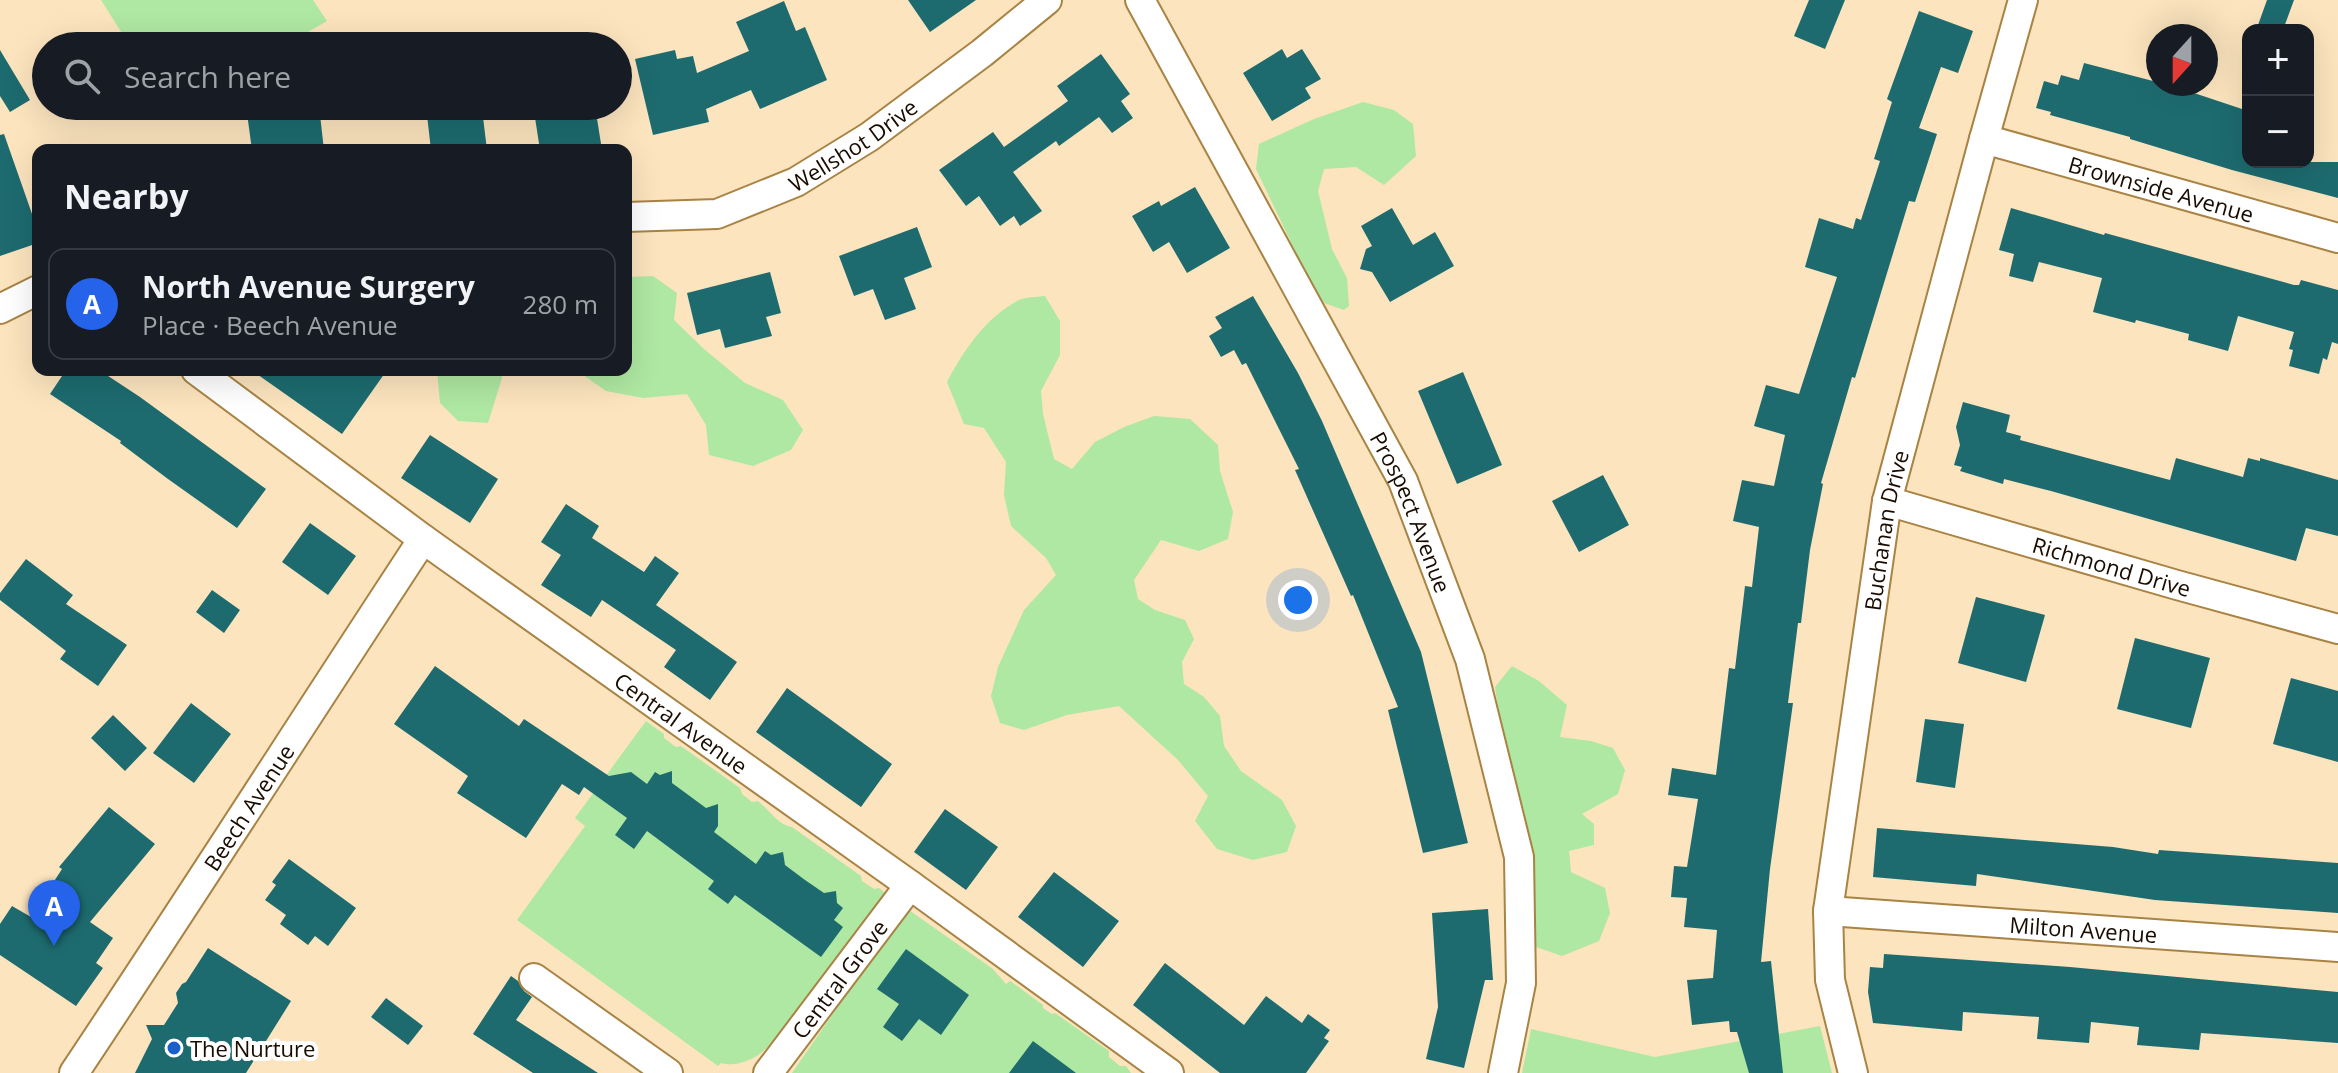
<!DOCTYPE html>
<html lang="en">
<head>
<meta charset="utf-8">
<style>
	:root { --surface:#171b24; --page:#242831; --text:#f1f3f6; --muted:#9ea1a6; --line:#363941; --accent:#2563eb }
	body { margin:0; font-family:"Open Sans",sans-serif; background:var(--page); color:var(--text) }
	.controls { position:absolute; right:24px; top:24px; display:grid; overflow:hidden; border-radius:16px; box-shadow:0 8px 32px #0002 }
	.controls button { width:72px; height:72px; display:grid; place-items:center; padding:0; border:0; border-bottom:2px solid var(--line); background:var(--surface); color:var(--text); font:40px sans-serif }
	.compass { position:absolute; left:2146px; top:24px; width:72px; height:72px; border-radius:50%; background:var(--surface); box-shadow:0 8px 32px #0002; rotate:201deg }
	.you { position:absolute; left:1298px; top:600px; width:28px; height:28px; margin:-20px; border:6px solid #fff; border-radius:50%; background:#1a73e8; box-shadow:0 0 0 12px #1a73e833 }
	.badge { display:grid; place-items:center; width:52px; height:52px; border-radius:50%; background:var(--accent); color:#fff; font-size:26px; font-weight:700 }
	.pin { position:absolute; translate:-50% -66px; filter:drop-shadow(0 2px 4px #0008) }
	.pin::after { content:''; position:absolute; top:42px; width:28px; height:24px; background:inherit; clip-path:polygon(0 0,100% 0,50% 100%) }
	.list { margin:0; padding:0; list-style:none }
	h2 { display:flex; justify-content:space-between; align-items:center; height:104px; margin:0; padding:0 32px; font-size:34px }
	h2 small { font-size:26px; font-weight:400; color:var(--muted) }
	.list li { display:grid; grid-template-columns:52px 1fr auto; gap:24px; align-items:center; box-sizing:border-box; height:112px; margin:0 16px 16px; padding:0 16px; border:2px solid var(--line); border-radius:16px }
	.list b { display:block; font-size:30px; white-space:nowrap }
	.list p { margin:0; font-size:26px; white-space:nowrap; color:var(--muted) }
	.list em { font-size:26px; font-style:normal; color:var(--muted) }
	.icon { flex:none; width:44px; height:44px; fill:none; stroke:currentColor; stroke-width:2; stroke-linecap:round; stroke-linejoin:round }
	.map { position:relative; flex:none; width:2338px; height:1073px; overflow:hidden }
	.search { position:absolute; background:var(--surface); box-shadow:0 8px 32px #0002; left:32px; top:32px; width:600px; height:88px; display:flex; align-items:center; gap:20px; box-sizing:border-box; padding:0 28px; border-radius:44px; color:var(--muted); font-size:30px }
	.panel { position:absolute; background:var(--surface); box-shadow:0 8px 32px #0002; left:32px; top:144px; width:600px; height:232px; border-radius:16px }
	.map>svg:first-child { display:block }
	.green { fill:#afe8a2 }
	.building { fill:#1d6b6f }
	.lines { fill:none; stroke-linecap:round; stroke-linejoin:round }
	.street-casing { stroke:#a88344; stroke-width:32 }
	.street { stroke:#fff; stroke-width:28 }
	.poi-dot { fill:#195ec9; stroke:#fff; stroke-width:3 }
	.labels { text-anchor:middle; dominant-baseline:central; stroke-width:8; stroke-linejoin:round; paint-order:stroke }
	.street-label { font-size:22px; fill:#190b00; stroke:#fff }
	.poi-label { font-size:22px; fill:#190b00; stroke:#fff; text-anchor:start }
</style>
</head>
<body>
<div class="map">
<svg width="2338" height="1073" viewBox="0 0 2338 1073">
	<rect width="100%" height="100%" fill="#fce4be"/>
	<path class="green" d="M101,0h212l14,21 -43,25h-154z
		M1363,102l31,8 19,14 3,32 -32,29 -28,-18 -32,2 -6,22 14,58 15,29 2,28 -5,4 -20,-7 -17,-27 -51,-107 3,-25 55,-25z
		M653,276l24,17 -3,27 30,29 41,34 38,17 20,30 -12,20 -38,16 -44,-11 -3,-30 -19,-31 -44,4 -37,-7 -30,-21h50v-93z
		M1045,296l15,25v34l-19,36 2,23 11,45 18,10 23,-27 29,-15 30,-11 36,3 28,26 2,26 13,41 -5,27 -29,12 -38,-11 -27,40 4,19 17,11 30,10 9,19 -12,23 2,22 20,13 16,19 4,30 17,25 41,29 14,26 -9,26 -34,8 -36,-11 -22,-28 13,-25 -30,-36 -59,-54 -52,9 -43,15 -24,-7 -9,-27 7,-29 26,-57 32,-35 -10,-17 -35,-32 -7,-31 2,-33 -22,-34 -20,-4 -17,-42c17,-32 39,-65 72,-82 7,-3 18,-3 26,-4z
		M437,370h65v8l-14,45 -30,-2 -18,-18z
		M1512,666l27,15 28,24 -7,32 31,4 22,7 12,22 -7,24 -36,20 12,10v21l-25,6 2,21 34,16 5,25 -11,28 -37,15 -29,-10 -38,-259z
		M646,721l18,13v4l12,9 5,-1 59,42 2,6 10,8 6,-1c11,9 21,25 34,26l69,49 1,5 12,8 5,-1 6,5c-30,41 -58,84 -91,123 -10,12 -21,27 -33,37 -10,8 -28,14 -40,10l-3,3 -201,-146 68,-94 -10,-8z
		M906,908l87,61 13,15 4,-3 33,24v3l9,6 3,-1 54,38v6l11,9h6l5,7h-339z
		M1820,1026l12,47h-310l9,-44 124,28z"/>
	<path class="building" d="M908,0h68l-46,32z
		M1809,0h36l-20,49 -31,-13z
		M2267,0h27l-11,30 -25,-5z
		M784,1l12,30 9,-4 22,53 -67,29 -9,-19 -45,19 3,13 -56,13 -18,-76 40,-9 2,9 16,-3 4,17 52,-22 -13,-29z
		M1919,11l54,20 -15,42 -17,-6 -22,61 18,6 -22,68 -6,-1 -54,177 -3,-1 -31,106 2,1 -13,66 -9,73h-3l-10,80h5l-23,166 -9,93 10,-1 12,112h-34l-12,-41h-7l-1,-11 -37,4 -5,-45 26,-2 4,-48 -33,-3 3,-29 -16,-1 3,-31 13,1 11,-68 -30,-4 4,-27 44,7 13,-107 6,1 10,-83 7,1 7,-60 -26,-6 9,-41 32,6 11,-51 -31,-9 12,-41 33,9 38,-117 -32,-10 14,-49 34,11 3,-11 5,2 19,-59 -6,-2 18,-57 -5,-3z
		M1282,49l5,9 15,-9 19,30 -16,9 6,10 -39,23 -29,-48z
		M0,50l30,50 -20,12 -10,-16z
		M1101,54l29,40 -9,7 12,17 -21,15 -13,-16 -40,29 -3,-5 -43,31 29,39 -22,15 -6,-10 -14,10 -21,-30 -13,10 -27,-36 54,-38 11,15 64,-46 -11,-15z
		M2084,63l92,24 72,24v51h90v36l-106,-28 -102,-31v-2l-80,-22 1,-3 -15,-4 8,-27 14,4 3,-10 18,5z
		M246,106h73l5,44h-72z
		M540,106h55l7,44h-62l-6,-39 7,-1z
		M482,109l5,41h-56l-4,-35z
		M4,134l34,97v12l-38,13v-121z
		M1195,187l35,61 -43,25 -18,-31 -16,10 -21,-36 27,-15 2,5z
		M1392,208l21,37 22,-13 19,34 -64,36 -18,-30 -12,-3 6,-20 6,-3 -11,-20z
		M2011,208l93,27 1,-2 189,52h5l2,-5 37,10v54l-6,-2 -5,18 -4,-2 -4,16 -30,-8 4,-16 -4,-1 5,-17 -56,-16 -10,35 -40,-11 1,-6 -53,-14 -1,3 -42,-11 9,-34 -63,-16 -6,20 -24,-6 5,-22 -15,-4z
		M917,227l15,40 -28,11 12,31 -31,11 -12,-31 -19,7 -15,-40z
		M770,272l11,41 -15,4 6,19 -47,12 -5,-19 -23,6 -10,-42z
		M1253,296l45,77 24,48 99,231 47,191 -45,10 -35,-143 10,-3 -45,-112 -2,1 -56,-126 4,-1 -53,-106 -4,2 -8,-15 -13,7 -12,-21 13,-8 -7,-11z
		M66,370h33l41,27 126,92 -29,39 -69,-49 -48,-36 1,-2 -71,-47z
		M251,370h136l-45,64z
		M1463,372l39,93 -45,19 -39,-93z
		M1963,402l47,13 -4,17 15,4 -1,4 150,40 6,-22 67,19 5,-19 12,3v-3l78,22v56l-32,-8 -10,33 -245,-70 -47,-12 -1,5 -43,-13 2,-4 -8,-2 6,-20 -4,-18z
		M430,435l68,44 -28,44 -69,-45z
		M1603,475l26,50 -50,27 -27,-51z
		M566,504l33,22 -7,12 52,34 11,-16 24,17 -23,32 81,57 -27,38 -46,-33 12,-17 -74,-50 -11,17 -50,-32 20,-30 -20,-13z
		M310,523l46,33 -28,39 -46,-33z
		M26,559l47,36 -7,9 61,41 -29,41 -38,-27 6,-8 -66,-51v-7z
		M212,590l28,20 -16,23 -28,-21z
		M1976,597l69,18 -19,67 -68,-19z
		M2135,638l75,20 -19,70 -74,-19z
		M435,666l84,60 5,-7 85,57 22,-4 16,12 8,-12 5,3 12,-4v12l34,25 12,-4v22l-4,6 42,32 9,-13 6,4 12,-3 2,13 20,15 19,13 12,-2 1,12 6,5 -9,12 9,7 -22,30 -86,-62 -7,9 -20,-15 6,-8 -67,-50 -13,18 -19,-14 12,-17 -43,-31 -5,8 -17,-11 -36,54 -69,-45 11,-17 -74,-52z
		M2291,678l47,13v71l-65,-18z
		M787,688l105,76 -31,43 -105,-75z
		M191,703l40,31 -37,49 -41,-30z
		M113,715l34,33 -22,23 -34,-33z
		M1925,719l39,5 -9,64 -39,-6z
		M109,807l46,37 -65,78 23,16 -17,25 7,5 -27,38 -76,-51v-31l12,-18 19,11 31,-48 -3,-2z
		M945,809l53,38 -32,43 -52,-38z
		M1877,828l236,19 45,7 1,-4 179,13v50l-183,-13 -178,-26 -1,12 -103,-9z
		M289,859l67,49 -28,38 -13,-10 -7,9 -28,-21 6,-9 -21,-15 11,-15 -4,-3z
		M1054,872l65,49 -36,46 -65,-50z
		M1488,909l5,71h-8l-21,88 -38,-9 12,-52 -6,-94z
		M208,948l83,53 -45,72h-111l17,-34 -6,-14h18l14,-22 -2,-10 6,-9 4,-2z
		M906,949l63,46 -28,40 -22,-16 -17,22 -19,-14 16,-23 -22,-15z
		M1884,954l186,13 268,25v51l-137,-10 -2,17 -62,-5 2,-18 -48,-5 -2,21 -52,-4 2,-22 -76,-5 -1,19 -89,-8 -5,-31 2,-25 13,1z
		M1165,963l79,62 22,-29 36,27 6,-9 22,16 -6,8 5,3 -23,32h-86l-87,-68z
		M511,976l7,5 6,10 8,6 -16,23 82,53h-65l-60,-39z
		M386,998l37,28 -15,19 -37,-28z
		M1033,1041l43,32h-67z"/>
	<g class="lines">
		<g class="street-casing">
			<g id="street">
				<path id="s1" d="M1140,0l263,481 67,178 49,198 2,126 -18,90"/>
				<path id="s2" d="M1984,139l354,99"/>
				<path id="s3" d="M626,217l91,-3 79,-32 73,-45 113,-84 65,-53"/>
				<path d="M0,309l38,-19"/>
				<path id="s4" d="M196,370l227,169 487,346 259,188"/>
				<path id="s5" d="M1887,501l290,84 161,44"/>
				<path id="s6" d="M1828,911l510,36"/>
				<path d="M534,978l134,95"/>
				<path id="s7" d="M74,1073c118,-177 232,-356 349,-534"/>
				<path id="s8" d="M768,1073l142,-188"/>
				<path id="s9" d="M1853,1073l-23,-93 -2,-69 59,-410 97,-362 39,-139"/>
			</g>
		</g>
		<use href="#street" class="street"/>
	</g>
	<circle class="poi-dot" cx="174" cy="1048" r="8"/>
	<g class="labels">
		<g class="street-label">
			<text stroke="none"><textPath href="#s3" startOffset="244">Wellshot Drive</textPath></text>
			<text stroke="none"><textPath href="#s2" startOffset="184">Brownside Avenue</textPath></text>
			<text stroke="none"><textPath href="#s1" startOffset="580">Prospect Avenue</textPath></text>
			<text stroke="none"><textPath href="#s9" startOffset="550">Buchanan Drive</textPath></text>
			<text stroke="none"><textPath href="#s5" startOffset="234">Richmond Drive</textPath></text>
			<text stroke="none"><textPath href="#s4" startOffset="600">Central Avenue</textPath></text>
			<text stroke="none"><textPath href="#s7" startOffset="318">Beech Avenue</textPath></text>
			<text stroke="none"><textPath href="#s6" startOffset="256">Milton Avenue</textPath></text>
			<text stroke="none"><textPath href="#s8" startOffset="118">Central Grove</textPath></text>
		</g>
		<g class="poi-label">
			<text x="190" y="1048">The Nurture</text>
		</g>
	</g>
</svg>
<div class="controls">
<button>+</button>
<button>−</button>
</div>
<svg class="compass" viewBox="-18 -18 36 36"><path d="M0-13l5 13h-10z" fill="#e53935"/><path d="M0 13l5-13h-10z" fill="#9ea1a6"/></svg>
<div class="you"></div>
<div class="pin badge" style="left:54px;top:946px">A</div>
<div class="search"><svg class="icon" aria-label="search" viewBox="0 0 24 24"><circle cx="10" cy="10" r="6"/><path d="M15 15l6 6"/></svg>Search here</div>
<section class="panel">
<h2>Nearby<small></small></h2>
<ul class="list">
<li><span class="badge">A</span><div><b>North Avenue Surgery</b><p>Place · Beech Avenue</p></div><em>280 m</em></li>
</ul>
</section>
</div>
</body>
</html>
